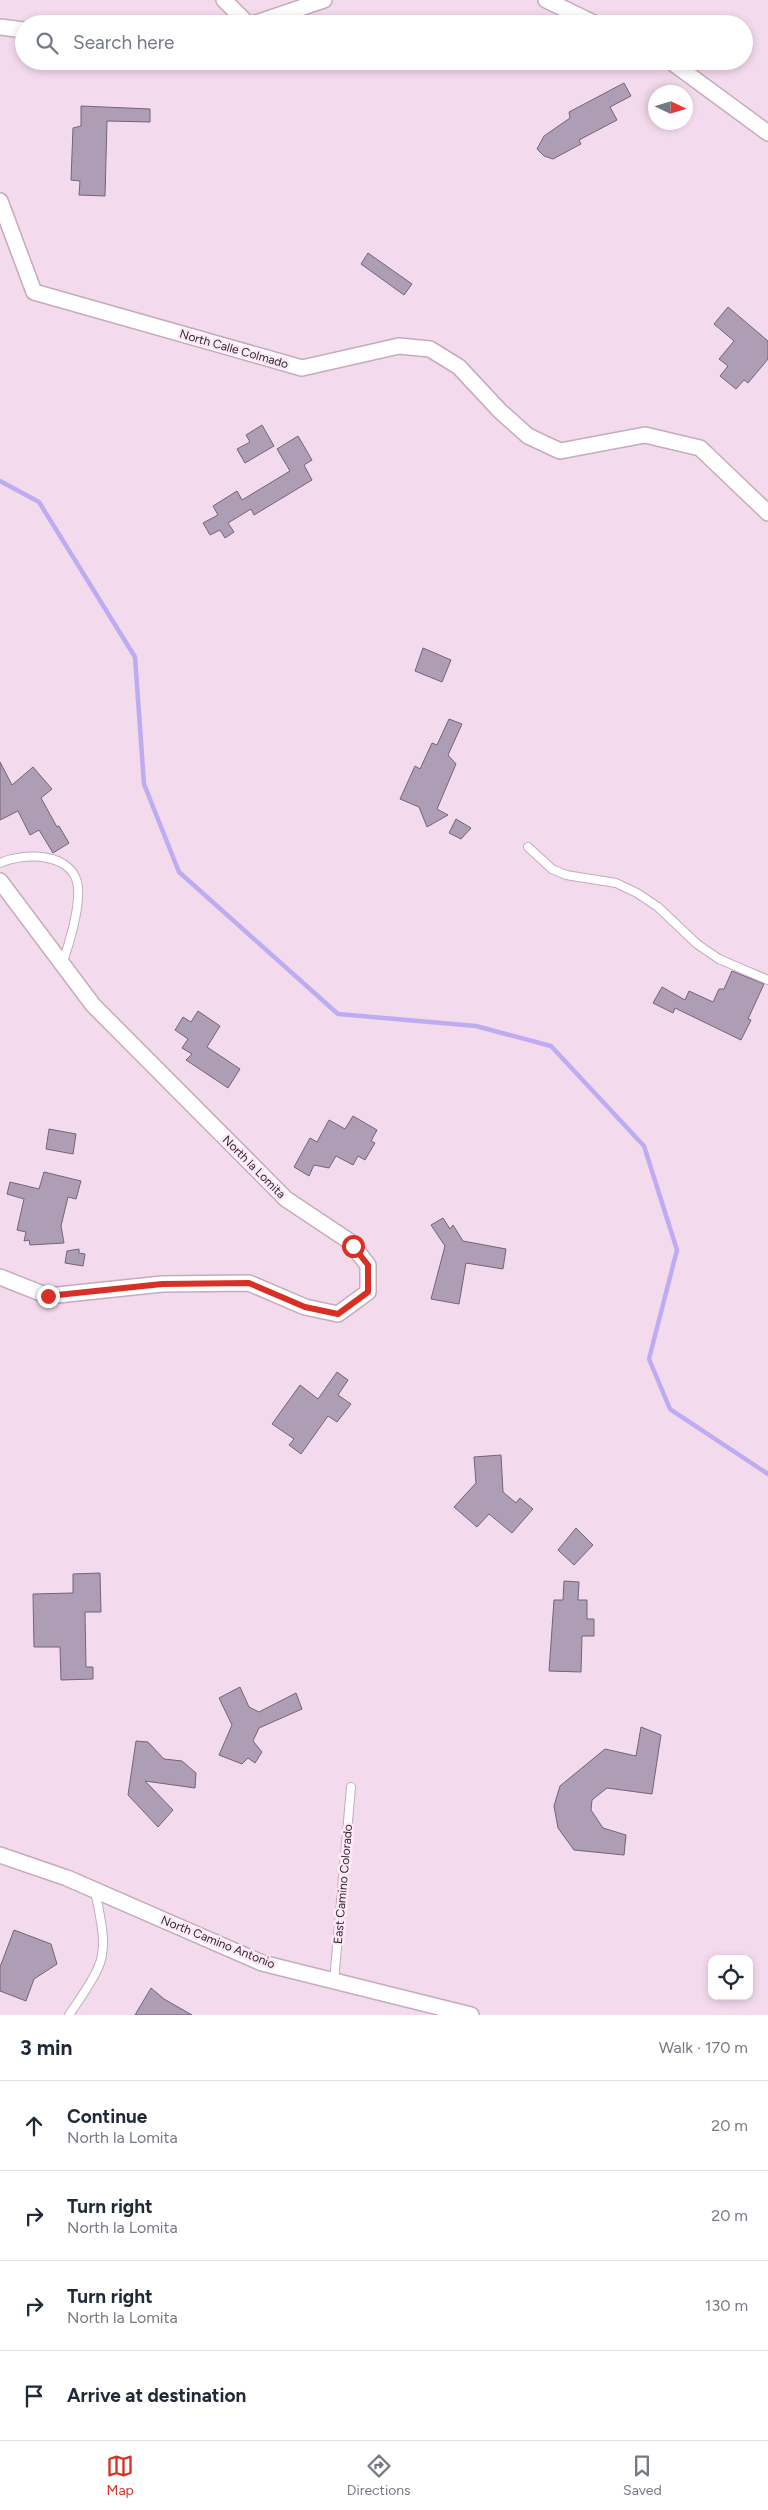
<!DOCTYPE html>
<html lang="en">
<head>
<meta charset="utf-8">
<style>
	:root { --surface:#fff; --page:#f6f6f7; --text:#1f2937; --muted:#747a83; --line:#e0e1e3; --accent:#d93025 }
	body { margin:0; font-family:Figtree,sans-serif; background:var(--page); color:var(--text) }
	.controls { position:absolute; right:15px; bottom:15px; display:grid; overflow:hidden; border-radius:10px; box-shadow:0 2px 8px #0003 }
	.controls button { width:45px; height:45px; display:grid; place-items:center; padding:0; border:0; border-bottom:1px solid var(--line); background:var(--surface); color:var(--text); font:25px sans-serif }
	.compass { position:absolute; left:648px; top:85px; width:45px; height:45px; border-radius:50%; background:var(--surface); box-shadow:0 2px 8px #0003; rotate:94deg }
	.stop { position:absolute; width:15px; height:15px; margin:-11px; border:4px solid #d93025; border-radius:50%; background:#fff }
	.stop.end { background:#d93025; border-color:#fff; box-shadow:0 1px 5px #0008 }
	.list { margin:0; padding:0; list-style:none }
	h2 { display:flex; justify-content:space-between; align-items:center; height:65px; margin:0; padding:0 20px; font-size:21px }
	h2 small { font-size:16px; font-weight:400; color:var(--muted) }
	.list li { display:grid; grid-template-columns:32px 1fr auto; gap:15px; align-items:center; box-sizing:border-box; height:90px; padding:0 20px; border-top:1px solid var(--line) }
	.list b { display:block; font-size:19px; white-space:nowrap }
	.list p { margin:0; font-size:16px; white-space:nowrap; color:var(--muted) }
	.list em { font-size:16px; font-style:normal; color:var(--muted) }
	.icon { flex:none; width:28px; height:28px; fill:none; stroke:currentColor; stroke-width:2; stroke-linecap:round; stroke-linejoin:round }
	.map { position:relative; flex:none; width:768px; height:2015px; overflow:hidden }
	.search { position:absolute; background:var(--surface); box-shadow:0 2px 8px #0003; left:15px; right:15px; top:15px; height:55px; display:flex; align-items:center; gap:12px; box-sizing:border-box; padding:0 18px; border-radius:28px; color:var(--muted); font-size:19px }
	.sheet { height:425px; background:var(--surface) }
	nav { display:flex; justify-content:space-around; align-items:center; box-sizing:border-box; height:70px; border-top:1px solid var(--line); background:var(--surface); font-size:14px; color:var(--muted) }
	nav a { display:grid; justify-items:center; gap:2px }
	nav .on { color:var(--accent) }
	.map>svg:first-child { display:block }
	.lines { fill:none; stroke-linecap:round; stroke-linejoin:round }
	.stream { stroke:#beacf0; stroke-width:4.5 }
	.building { fill:#ae9eb5; stroke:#736479 }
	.lane-casing { stroke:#c4abbd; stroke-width:10 }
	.street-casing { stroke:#c4abbd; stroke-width:18 }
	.lane { stroke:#fff; stroke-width:8 }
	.street { stroke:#fff; stroke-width:15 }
	.route { stroke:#d93025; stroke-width:6 }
	.labels { text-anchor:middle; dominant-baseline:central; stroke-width:5; stroke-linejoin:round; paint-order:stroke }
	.street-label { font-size:12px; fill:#32282f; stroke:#fee9f8 }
</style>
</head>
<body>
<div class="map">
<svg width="768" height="2015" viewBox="0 0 768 2015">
	<rect width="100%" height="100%" fill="#f4daed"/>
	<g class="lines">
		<path class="stream" d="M0,481l39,21 96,155 9,127 35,88 159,142 138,12 75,20 93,100 33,104 -28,109 21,50 98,65"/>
	</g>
	<path class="building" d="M624,83l7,13 -21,11 7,13 -38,20 2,4 -28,15 -9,-3 -7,-7 7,-13 26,-18 -1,-6z
		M81,106l69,3v13l-43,-1 -2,75 -26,-1 1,-14 -9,-1 2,-52 8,-2z
		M368,253l44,31 -8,11 -43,-31z
		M728,307l40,34v18l-20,24 -4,-3 -8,9 -16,-13 8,-10 -9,-7 15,-18 -20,-17z
		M262,425l12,21 -29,17 -8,-14 13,-7 -4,-7z
		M298,436l14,24 -8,5 8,15 -58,35 -3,-6 -23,14 6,9 -9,6 -5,-8 -10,5 -7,-12 15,-8 -5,-9 24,-15 5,9 48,-29 -13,-22z
		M423,648l28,12 -9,22 -27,-11z
		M449,719l13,5 -14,31 8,9 -19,45 11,6 -21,12 -8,-20 -19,-8 15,-33 5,3 12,-26 5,2z
		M0,762l12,23 21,-18 19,22 -11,9 16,29 2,-1 10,17 -16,10 -14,-23 -9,5 -12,-24 -18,9z
		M456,819l15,9 -10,11 -12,-6z
		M732,971l32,13 -16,35 3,1 -10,20 -66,-32 -2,5 -20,-10 9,-16 23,13 4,-9 24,11 6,-13h5z
		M198,1011l22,15 -13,21 33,22 -12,19 -42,-28 6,-6 -10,-6 6,-9 -13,-9 8,-13 8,5z
		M353,1116l24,14 -6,11 4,2 -10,17 -7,-4 -5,9 -17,-9 -7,12 -15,-3 -5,11 -15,-9 16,-29 7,4 12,-22 16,9z
		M49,1129l27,5 -3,20 -27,-5z
		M44,1172l37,9 -5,18 -8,-2 -7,29 3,17 -34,2 -1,-5 -5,1 2,-9 -9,-2 7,-31 -17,-5 3,-12 29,7z
		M443,1218l7,11 3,-4 10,16 43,8 -3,20 -37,-6 -7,41 -28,-5 14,-53 -14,-21z
		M79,1249v4l6,1 -2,12 -18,-3 2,-12z
		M337,1372l11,8 -10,15 13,9 -14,18 -9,-6 -27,38 -12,-9 5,-6 -22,-15 28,-39 18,14z
		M501,1455l2,37 13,11 4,-5 13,11 -21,24 -23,-19 -12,13 -23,-20 22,-24 -2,-26z
		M576,1528l17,17 -19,20 -16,-15z
		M100,1573l1,39h-16l1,55h7v12l-32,1 -1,-33h-26l-1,-53 40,-1v-19z
		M564,1581l15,1 -1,18h9v19h7v17h-12l-1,36 -32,-1 5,-71h9z
		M240,1687l9,20 10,5 37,-19 6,16 -43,19 -6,13 9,11 -7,11 -7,-5 -6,6 -23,-9 13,-30 -13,-27z
		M641,1727l20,8 -9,59 -45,-6 -15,12 -1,10 12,18 23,7 -2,20 -50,-5 -16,-22 -4,-22 6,-20 45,-37 31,7z
		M136,1741l12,1 16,17 18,2 14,12 -1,15 -50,-7 28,29 -15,17 -30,-32z
		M14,1930l37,14 6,20 -23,15 -8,22 -26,-10v-24z
		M151,1988l13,11 28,16h-57z"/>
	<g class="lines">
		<g class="lane-casing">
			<path id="lane" d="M528,847l24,22 14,6 50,8 21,10 21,14 39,37 22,15 49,21
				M0,863c24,-11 74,-11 78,24 2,21 -9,58 -16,77
				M334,1981l17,-194
				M69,2015c10,-15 22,-31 29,-47 11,-23 1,-54 -3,-78"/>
		</g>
		<g class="street-casing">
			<path id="street" d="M224,0l24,24
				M546,0l50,24
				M253,24l71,-24
				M0,27l24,3
				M670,61l98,72
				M0,201l34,91 268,76 97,-22 31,3 29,18 41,44 28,25 32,15 85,-16 55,13 68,65
				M0,881l93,124 193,194 63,42 19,24v27l-30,22 -33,-7 -56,-24 -87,1 -114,12 -48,-19
				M0,1855l67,23 195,85 209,52"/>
		</g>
		<use href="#lane" class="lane"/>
		<use href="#street" class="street"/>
	</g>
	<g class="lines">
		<path class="route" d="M48,1296l114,-12 87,-1 56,24 33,7 30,-22v-27l-15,-19"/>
	</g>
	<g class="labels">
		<g class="street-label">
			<text transform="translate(234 349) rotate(16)">North Calle Colmado</text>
			<text transform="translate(254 1167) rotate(45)">North la Lomita</text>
			<text transform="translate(343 1884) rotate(-85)">East Camino Colorado</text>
			<text transform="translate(218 1942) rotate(22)">North Camino Antonio</text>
		</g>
	</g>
</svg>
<div class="controls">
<button><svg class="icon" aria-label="locate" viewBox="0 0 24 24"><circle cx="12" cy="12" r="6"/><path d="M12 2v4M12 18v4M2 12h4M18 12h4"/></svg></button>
</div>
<svg class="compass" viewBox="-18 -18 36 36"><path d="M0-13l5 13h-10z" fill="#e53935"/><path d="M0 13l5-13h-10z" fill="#747a83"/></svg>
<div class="stop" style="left:353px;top:1246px"></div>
<div class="stop end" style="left:48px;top:1296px"></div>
<div class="search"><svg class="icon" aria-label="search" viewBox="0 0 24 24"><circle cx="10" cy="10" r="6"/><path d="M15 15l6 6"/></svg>Search here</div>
</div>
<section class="sheet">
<h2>3 min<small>Walk · 170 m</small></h2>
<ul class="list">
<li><svg class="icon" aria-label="ahead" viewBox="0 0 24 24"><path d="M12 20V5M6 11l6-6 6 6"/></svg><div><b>Continue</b><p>North la Lomita</p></div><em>20 m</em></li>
<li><svg class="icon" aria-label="right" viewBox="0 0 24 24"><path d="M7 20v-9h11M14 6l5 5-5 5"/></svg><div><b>Turn right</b><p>North la Lomita</p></div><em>20 m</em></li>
<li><svg class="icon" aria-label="right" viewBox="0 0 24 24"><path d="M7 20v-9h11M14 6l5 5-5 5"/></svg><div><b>Turn right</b><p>North la Lomita</p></div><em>130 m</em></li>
<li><svg class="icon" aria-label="arrive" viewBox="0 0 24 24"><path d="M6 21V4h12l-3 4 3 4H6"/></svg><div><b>Arrive at destination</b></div></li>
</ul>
</section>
<nav>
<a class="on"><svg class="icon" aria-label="map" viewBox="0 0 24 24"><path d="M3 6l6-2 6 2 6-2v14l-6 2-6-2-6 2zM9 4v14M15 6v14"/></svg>Map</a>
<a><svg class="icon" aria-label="directions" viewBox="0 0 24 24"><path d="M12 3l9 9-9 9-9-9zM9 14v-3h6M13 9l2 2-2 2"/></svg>Directions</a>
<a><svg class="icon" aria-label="saved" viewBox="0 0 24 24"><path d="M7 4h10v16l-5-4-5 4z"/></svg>Saved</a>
</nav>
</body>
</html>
